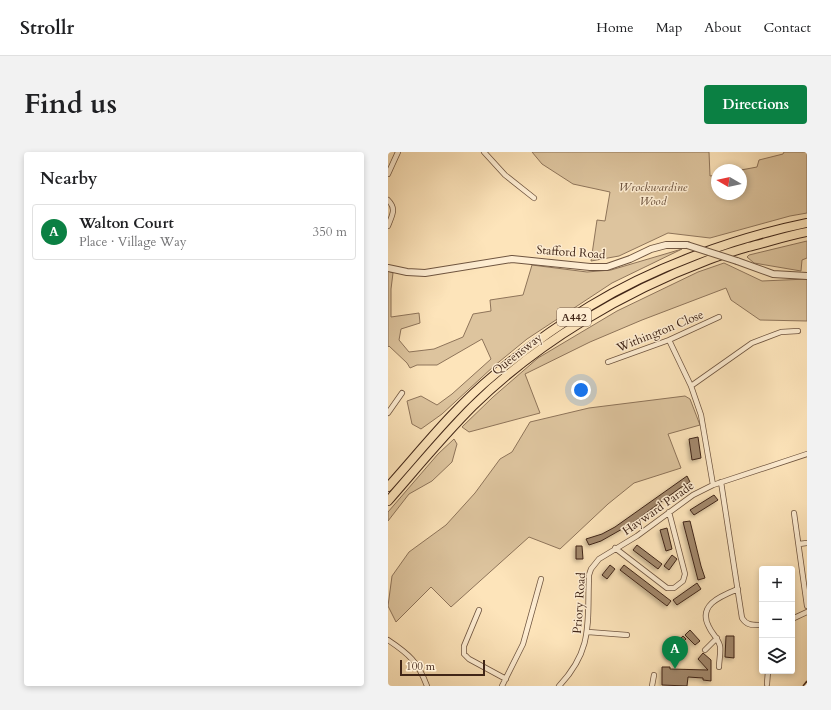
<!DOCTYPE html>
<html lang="en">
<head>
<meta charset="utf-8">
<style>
	:root { --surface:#fff; --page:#f2f2f2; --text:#202124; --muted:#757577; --line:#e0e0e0; --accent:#0b8043 }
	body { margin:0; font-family:Cardo,serif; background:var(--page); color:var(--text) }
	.controls { position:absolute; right:12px; bottom:12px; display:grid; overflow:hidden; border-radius:4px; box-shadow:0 2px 6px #0003 }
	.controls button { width:36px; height:36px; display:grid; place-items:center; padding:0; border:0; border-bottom:1px solid var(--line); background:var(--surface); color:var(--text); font:20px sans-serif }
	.compass { position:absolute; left:323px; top:12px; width:36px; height:36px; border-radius:50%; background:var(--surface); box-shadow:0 2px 6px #0003; rotate:279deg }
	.scale { position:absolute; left:12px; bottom:10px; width:85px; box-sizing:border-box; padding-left:4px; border:2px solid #402517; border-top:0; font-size:11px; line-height:14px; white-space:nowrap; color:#402517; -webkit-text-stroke:3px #feedd2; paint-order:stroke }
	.you { position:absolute; left:193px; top:238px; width:14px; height:14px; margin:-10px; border:3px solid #fff; border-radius:50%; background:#1a73e8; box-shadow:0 0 0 6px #1a73e833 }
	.badge { display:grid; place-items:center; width:26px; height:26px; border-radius:50%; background:var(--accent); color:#fff; font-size:13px; font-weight:700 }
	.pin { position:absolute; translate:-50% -33px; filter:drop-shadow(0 1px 2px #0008) }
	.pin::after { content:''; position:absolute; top:21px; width:14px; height:12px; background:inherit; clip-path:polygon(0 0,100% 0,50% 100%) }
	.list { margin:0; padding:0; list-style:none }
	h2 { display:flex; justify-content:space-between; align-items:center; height:52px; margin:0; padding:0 16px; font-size:17px }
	h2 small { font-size:13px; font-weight:400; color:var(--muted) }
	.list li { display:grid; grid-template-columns:26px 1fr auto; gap:12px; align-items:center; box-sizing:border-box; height:56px; margin:0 8px 8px; padding:0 8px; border:1px solid var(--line); border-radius:4px }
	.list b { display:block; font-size:15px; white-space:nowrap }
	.list p { margin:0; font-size:13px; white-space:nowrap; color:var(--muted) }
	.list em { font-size:13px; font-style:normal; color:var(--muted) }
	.icon { flex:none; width:22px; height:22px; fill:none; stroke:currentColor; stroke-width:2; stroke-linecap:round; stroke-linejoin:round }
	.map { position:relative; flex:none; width:419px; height:534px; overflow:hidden; border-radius:4px }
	header { display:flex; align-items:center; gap:24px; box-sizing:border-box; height:56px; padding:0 20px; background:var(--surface); border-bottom:1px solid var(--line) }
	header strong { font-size:19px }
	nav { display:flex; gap:22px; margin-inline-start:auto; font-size:14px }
	.intro { display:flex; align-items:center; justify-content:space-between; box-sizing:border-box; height:96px; padding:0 24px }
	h1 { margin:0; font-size:28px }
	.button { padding:10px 18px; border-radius:4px; background:var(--accent); color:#fff; font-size:14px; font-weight:700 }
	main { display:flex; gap:24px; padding:0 24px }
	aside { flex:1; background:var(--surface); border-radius:4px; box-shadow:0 2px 6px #0003 }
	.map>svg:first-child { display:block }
	.green { fill:#ddc49e; stroke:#8e745a }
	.building { fill:#a2886c; stroke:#402517; filter:url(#shadow) }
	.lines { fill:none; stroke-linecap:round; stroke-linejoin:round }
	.minor-casing { stroke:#6f5540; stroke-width:6 }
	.tertiary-casing { stroke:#6f5540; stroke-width:8 }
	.trunk-casing { stroke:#402517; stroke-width:10 }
	.minor { stroke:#feedd2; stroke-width:4.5 }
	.tertiary { stroke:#feedd2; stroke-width:6 }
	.trunk { stroke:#fde4ba; stroke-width:8 }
	.rail { stroke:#402517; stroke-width:1.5; stroke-dasharray:7 7; stroke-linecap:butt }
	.tertiary-bridge-casing { stroke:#6f5540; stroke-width:8; stroke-linecap:butt }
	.tertiary-bridge { stroke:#feedd2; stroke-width:6 }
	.labels { text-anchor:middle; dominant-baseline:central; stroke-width:3; stroke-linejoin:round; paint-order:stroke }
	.shield { fill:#feedd2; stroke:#79614f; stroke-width:1 }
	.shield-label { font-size:11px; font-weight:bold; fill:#402517 }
	.park-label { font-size:12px; font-style:italic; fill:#674d39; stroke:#feedd2 }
	.street-label { font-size:12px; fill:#402517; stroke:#feedd2 }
</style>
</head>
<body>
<header>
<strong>Strollr</strong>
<nav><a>Home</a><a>Map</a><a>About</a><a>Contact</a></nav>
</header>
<div class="intro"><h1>Find us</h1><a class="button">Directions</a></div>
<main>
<aside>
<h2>Nearby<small></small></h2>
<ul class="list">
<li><span class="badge">A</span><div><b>Walton Court</b><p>Place · Village Way</p></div><em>350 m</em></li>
</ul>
</aside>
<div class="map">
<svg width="419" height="534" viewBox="0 0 419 534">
	<defs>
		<filter id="shadow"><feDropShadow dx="-2" dy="2" stdDeviation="2" flood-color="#0004"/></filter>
	</defs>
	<rect width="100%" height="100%" fill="#fde4ba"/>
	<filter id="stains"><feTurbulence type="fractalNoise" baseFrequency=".005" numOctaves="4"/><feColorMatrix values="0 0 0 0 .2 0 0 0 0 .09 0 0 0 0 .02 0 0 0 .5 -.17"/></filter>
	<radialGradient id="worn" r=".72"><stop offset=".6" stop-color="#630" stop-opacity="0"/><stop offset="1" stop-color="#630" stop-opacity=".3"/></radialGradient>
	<path class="green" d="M144,0h177l1,24 7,-1v19h24v-24l16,-3 2,-7 24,-6 1,-2h23v61l-17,3 -80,22 -42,-5 -49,23 -28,5 6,-41 8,1 5,-29 -37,-8 -31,-20z
		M419,89v17l-5,2 -1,11 -47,-8 -7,-6 2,-2z
		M294,97l-70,34 -85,56 -33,27 -52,48 -21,15 -9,-5 -5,-23 14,-5 16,9 15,-11 39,-35 -9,-20 -45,26h-20l-7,3 -3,-5 -18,-17 -1,1v-76l5,2 -2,16v28l28,-4 1,10 -19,6 -2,11 10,12 25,-3 29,-12 10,-23 18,-3 -1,-11 33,-5 9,-30 55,7 24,-2z
		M336,111l38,18 45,-2v42l-47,-1 -29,-20 -5,-12 -84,32 -52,22 -65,32 15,39 -71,19 -7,-5 31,-30 45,-39 79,-47 81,-39z
		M297,244l5,3 10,26 -32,9 13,34 -47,15 -26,21 -48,45 -31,-12 -78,70 -20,-20 -35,35 -8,-16 4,-30 17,-24 37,-27 29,-32 25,-34 12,-7 18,-30 59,-14z
		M66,287l3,5 -5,18 -20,19 -23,13 -21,27v-9l50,-58z"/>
	<path class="building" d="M310,285l3,21 -9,2 -3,-21z
		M299,324l3,6 -10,6 -49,36 -30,17 -12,4 -3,-6 16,-5 13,-7z
		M326,343l4,5 -24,15 -4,-5z
		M302,369l11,45 4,12 -7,2 -15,-58z
		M279,376l5,21 -6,2 -6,-21z
		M249,393l25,19 -4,5 -25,-19z
		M188,394h6l1,13h-7z
		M284,403l5,4 -8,11 -5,-4z
		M222,413l5,4 -8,10 -5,-4z
		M236,413l47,36 -4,5 -47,-36z
		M309,431l4,6 -24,16 -4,-5z
		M302,478l10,11 -5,4 -10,-10z
		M295,484l3,3 -9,9 4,4 -5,5 -2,-3 -5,4 -4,-5z
		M338,484h8v22l-9,-1z
		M315,501l8,7v21l-8,-1v-2l-15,-1 -1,9 -25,-1v-18h8v2l38,1 -10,-11z"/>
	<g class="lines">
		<g class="minor-casing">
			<path id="minor" d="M96,0l21,23 29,23
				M0,22l10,-22
				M0,48c9,9 4,15 0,26
				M281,188l22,46 10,29 12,70
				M220,210l61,-22 50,-23
				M303,234l61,-43 29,-11 17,-1
				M0,261l14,-20
				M333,330l21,136c5,8 11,7 20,7
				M406,361l13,93
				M411,392l8,-1
				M227,396l52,40h7l9,-7 2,-7 -16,-62
				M91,458l-15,36v8l5,5 37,20
				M404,467l15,-7
				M200,480l39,3
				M0,488c21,14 30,22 39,46
				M317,498l12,-12
				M331,515c0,-6 2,-15 1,-21 -2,-8 -8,-12 -11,-19 -12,-22 12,-31 29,-38
				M379,532l1,-13
				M114,534l21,-42 18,-65
				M171,534c35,-37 28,-64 30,-111l2,-6 8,-10 38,-23 56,-41 20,-10 94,-31
				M264,534l2,-11"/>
		</g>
		<g class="tertiary-casing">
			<path id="tertiary" d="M349,109l36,13 34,2
				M0,116l19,4 18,1 87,-14 78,8h17l23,-8 21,-10 15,-4h21"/>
		</g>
		<g class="trunk-casing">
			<path id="trunk" d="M0,335c34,-38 66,-79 106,-112 30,-25 63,-49 96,-69 64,-39 144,-68 217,-83
				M0,349c28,-32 55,-65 85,-95 65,-64 150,-114 235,-146 13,-5 27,-9 40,-13 20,-5 39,-11 59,-15"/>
		</g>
		<use href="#minor" class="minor"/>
		<use href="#tertiary" class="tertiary"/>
		<use href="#trunk" class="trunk"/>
		<path class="rail" d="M415,534l4,-5"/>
		<g class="tertiary-bridge-casing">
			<path id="tertiary-bridge" d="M299,93l50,16"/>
		</g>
		<use href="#tertiary-bridge" class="tertiary-bridge"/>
	</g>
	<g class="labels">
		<rect class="shield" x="169" y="156" width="34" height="18" rx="3"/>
		<g class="shield-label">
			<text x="186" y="165">A442</text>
		</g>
		<g class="park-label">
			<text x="265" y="35">Wrockwardine<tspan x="265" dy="14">Wood</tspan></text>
		</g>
		<g class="street-label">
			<text transform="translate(183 100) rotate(4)">Stafford Road</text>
			<text transform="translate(272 179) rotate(-22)">Withington Close</text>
			<text transform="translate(129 202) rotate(-38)">Queensway</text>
			<text transform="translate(270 356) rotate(-35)">Hayward Parade</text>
			<text transform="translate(191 451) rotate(-86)">Priory Road</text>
		</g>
	</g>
	<rect width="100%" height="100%" filter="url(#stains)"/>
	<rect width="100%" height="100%" fill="url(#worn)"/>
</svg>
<div class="controls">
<button>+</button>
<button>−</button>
<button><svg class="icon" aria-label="layers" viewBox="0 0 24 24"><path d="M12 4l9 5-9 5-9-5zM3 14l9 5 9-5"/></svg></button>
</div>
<svg class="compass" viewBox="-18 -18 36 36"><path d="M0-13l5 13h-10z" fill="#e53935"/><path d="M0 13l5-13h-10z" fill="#757577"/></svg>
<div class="scale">100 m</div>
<div class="you"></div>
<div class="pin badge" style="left:287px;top:517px">A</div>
</div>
</main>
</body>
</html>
